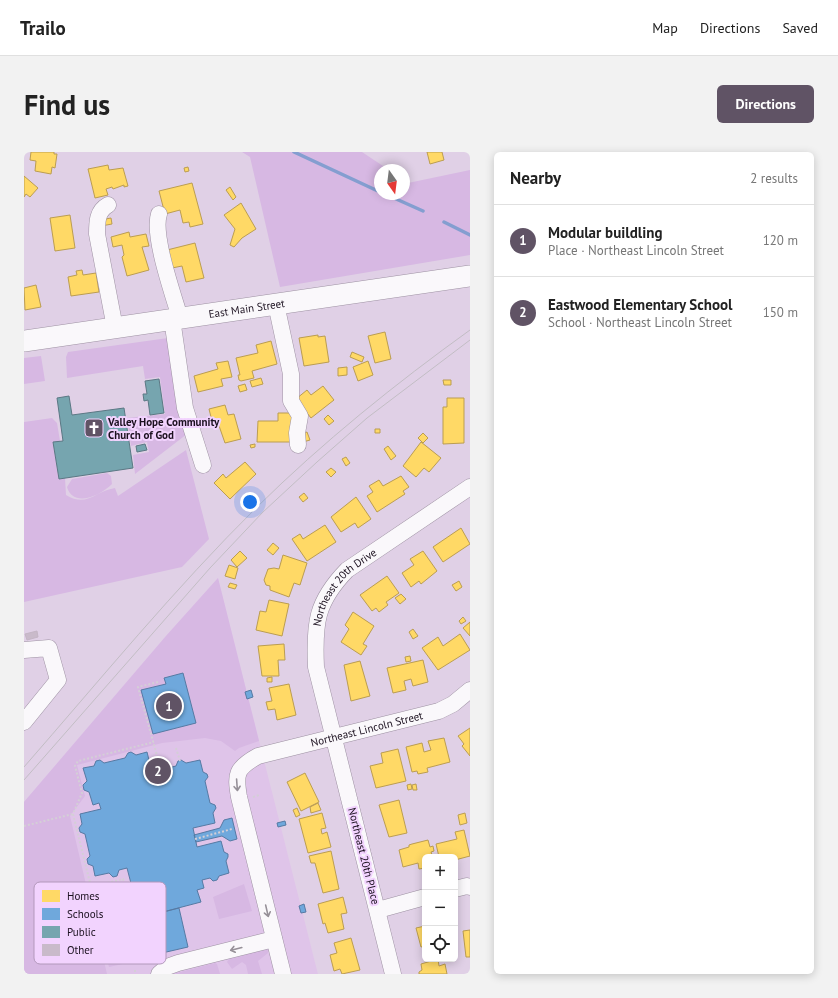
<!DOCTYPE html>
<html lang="en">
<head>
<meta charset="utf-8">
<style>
	:root { --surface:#fff; --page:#f2f2f2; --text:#222; --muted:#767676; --line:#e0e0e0; --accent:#605365 }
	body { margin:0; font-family:"PT Sans",sans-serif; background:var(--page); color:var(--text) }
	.controls { position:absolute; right:12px; bottom:12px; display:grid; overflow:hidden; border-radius:6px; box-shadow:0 2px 10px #0003 }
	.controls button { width:36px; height:36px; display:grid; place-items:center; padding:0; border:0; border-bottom:1px solid var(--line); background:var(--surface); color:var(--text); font:20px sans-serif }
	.compass { position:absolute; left:350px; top:12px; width:36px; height:36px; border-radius:50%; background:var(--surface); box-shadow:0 2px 10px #0003; rotate:166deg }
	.you { position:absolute; left:226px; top:350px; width:14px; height:14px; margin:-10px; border:3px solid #fff; border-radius:50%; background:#1a73e8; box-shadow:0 0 0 6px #1a73e833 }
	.badge { display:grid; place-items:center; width:26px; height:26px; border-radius:50%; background:var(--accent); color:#fff; font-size:13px; font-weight:700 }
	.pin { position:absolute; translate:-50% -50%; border:2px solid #fff; box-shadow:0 1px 4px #0006 }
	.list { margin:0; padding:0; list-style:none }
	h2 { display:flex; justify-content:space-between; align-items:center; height:52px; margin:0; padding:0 16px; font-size:17px }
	h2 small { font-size:13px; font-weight:400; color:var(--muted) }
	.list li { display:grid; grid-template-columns:26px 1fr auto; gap:12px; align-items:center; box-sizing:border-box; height:72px; padding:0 16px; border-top:1px solid var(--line) }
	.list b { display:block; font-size:15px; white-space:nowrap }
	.list p { margin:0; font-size:13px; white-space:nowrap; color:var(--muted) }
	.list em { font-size:13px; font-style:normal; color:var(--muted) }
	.icon { flex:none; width:22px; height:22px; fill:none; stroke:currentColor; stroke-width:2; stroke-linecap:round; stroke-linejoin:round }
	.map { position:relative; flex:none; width:446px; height:822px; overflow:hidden; border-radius:6px }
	header { display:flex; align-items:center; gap:24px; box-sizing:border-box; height:56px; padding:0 20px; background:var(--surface); border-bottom:1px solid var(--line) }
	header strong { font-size:19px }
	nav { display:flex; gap:22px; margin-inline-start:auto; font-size:14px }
	.intro { display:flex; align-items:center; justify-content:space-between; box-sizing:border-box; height:96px; padding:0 24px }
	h1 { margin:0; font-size:28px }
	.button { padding:10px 18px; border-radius:6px; background:var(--accent); color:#fff; font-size:14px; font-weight:700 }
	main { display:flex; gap:24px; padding:0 24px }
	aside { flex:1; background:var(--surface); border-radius:6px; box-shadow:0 2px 10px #0003 }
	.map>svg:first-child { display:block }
	.built { fill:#dfc4e9 }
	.green { fill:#d7b8e3 }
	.homes { fill:#ffd966; stroke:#bb9d51 }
	.schools { fill:#6fa8dc; stroke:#567aa3 }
	.public { fill:#76a5af; stroke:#5b7884 }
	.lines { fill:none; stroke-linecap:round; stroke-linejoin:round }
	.stream { stroke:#849ed0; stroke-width:3.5 }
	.building { fill:#c9baca; stroke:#c4b5c5 }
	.minor-casing { stroke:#9d91a2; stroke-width:17 }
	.major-casing { stroke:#9d91a2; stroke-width:22 }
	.path { stroke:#d4cfd6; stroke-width:2; stroke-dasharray:2 2; stroke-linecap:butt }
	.minor { stroke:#faf8fb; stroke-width:16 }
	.major { stroke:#faf8fb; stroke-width:21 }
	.tram { stroke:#c2bdc4; stroke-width:1 }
	.oneway { stroke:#969098 }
	.labels { text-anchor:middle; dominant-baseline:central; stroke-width:4; stroke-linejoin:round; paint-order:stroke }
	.street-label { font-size:11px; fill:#1b101f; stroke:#f2d3fe }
	.poi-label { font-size:11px; font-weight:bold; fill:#1b101f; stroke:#f2d3fe; text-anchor:start }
	.key { fill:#f2d3fe; stroke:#b298bb; stroke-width:1 }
	.key-label { font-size:11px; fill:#1b101f }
</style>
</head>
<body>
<header>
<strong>Trailo</strong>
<nav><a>Map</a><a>Directions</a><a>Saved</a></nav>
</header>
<div class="intro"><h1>Find us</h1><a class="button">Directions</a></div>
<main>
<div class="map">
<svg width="446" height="822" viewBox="0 0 446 822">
	<rect width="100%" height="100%" fill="#e0d0e6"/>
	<path class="built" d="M194,426l100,396h-294v-172l142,-166z"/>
	<path class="green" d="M218,0h120l27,18h-9v24h24v-14l4,3 62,-13v85l-190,32 -30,-130z
		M144,186l19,96 -52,40 -2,-19 16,-3 -2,-10 -16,4 -4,-28 38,-4 -5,-37 -15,2 -2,-13 -76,12 -1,-21 2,-5z
		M17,204l4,25 -21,3v-26z
		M28,266l5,5 3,18 -7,2 6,36 6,-1 1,17c21,13 29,-4 49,-7l3,8 68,-46 23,89 -27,28 -158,35v-180z
		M83,321l4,3 1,8c-12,12 -39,24 -45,3l5,-8z
		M194,426l41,163 -20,7 -4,3 -14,-10 -16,-3 -43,5 -85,22 8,31 -15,20 37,158h-83v-172l142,-166z
		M220,732l8,27 -33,8 -6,-22z
		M92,735l10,42 -7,2 8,32 -18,4 -19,-74z
		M243,793l1,8 -10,8 4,13h-14l-2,-9 -4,-3 -10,7 -5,-7 2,-3 13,-3z
		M191,811l2,1 3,10h-48z"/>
	<path class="homes" d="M7,0h23v2h3l-2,14 -3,-1 -1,7 -16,-3 1,-10 -6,-1z
		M403,0h15l2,8 -14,4z
		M84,13l1,5 14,-2 5,18 -4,1v-2l-11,4 -1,-2 -6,2 2,6 -13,3 -7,-29z
		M164,15l1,4 -4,1 -1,-4z
		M0,24l14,12 -8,9 -4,-3 -2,3z
		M168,31l11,41 -13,3 -1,-5 -6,1 -3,-13 -15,4 -6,-23z
		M206,35l6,10 -3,3 -7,-10z
		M217,51l15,26 -14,9 -8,9 -4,-2 5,-16 -11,-14z
		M46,63l5,33 -20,3 -5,-33z
		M87,66l1,6 -11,2 -1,-6z
		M105,80l1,5 16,-3 3,12 -7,1 7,23 -22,6 -5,-19 2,-2 -2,-10 -9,2 -2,-10z
		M171,91l9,35 -18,4 -4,-16 -10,2 -5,-18z
		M58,118l1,5 13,-2 3,19 -28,4 -3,-19 9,-2 -1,-4z
		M12,133l5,22 -16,3 -1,-22z
		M361,180l6,27 -16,4 -7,-27z
		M294,183v2l7,-1 4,26 -25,4 -5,-28z
		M247,189l6,23 -25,7 2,7 -13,3 -2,-1 -1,-5h2l-4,-17 22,-5 -2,-8z
		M328,200l12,5 -2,5 -12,-5z
		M204,209l4,16 -11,2 2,7 -25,6 -4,-16 24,-7 -2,-6z
		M344,209l5,14 -15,6 -5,-14z
		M323,215v8l-9,1v-8z
		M237,226l2,6 -11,3 -2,-6z
		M419,228h8v5h-7z
		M221,232l2,6 -7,2 -2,-6z
		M299,234l11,14 -23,18 -15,-19 11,-9 4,5z
		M423,246h17v45l-21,1v-37h4z
		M201,253l3,10 6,-1 7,25 -16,4 -8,-23 -5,1 -3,-12z
		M254,261h16l-2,29h-35l1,-21h20z
		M304,263l6,6 -5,4 -5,-6z
		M351,277h5v4h-5z
		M283,280l3,8 -7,2 -2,-8z
		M399,281l5,5 -5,5 -5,-5z
		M397,290l20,16 -12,14 -5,-4 -8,9 -13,-11z
		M231,292v3l-4,1 -1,-3z
		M364,294l8,10 -5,4 -7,-11z
		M322,305l4,6 -4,3 -4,-7z
		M221,310l11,12 -26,25 -16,-16 9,-9 3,4z
		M307,316l5,4 -5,5 -5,-5z
		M377,324l8,11 -6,4 2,3 -28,18 -10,-16 6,-4 -4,-6 10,-6 4,6z
		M280,341l4,5 -5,4 -4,-5z
		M332,345l15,22 -13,9 -3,-5 -14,9 -10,-15z
		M301,373l11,17 -29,19 -15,-22 8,-5 3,5z
		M437,376l9,16 -27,18 -10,-15z
		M249,391l6,5 -6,7 -6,-5z
		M216,399l7,7 -10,9 -6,-7z
		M399,399l14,20 -16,13 -2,-3 -8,6 -9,-14 12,-8 -4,-6z
		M259,403l24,8 -7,22 -6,-2 -5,14 -19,-7v-4l-4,-1 -2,-5 4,-11 6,-1 5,1z
		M205,413l9,3 -3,11 -10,-3z
		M363,424l12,17 -13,9 2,3 -9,7 -3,-4 -4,3 -12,-16z
		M435,429l3,6 -6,4 -4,-6z
		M206,431l7,2 -2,4 -7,-2z
		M377,442l5,5 -6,5 -5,-6z
		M245,448l20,4 -7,32 -26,-6 4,-19 6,1z
		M329,460l21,14 -11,18 4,2 -6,9 -20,-13 8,-13 -4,-4z
		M439,465l3,4 -5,3 -2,-3z
		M446,470v14l-7,-8z
		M389,477l5,7 -5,3 -4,-7z
		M436,482l10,16 -32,20 -16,-22 16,-11 5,9z
		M260,492l1,16h-7l1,16h-17l-4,-30z
		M386,504l1,5 -5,1 -1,-5z
		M399,508l5,22 -15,4 -2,-7 -7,2 2,9 -13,3 -6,-25z
		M336,509l10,35 -19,5 -7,-36z
		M248,525v5h-5v-4z
		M265,532l7,31 -19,5 -2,-11 -7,1 -2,-8 6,-1 -3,-13z
		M446,576v28l-8,-10 2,-2 -6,-8z
		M420,586l6,24 -23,6 1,4 -10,2 -1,-3 -5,1 -6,-25 16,-4 2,9 7,-2 -3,-9z
		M374,597l8,32 -30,7 -6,-22 13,-3 -2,-10z
		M281,621l14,29 -18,9 -14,-29z
		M387,632l1,5 -4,1 -1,-5z
		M392,632l1,6h-4l-1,-5z
		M375,648l8,33 -18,4 -10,-32z
		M294,651l3,7 -10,3 -1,-6z
		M273,656l3,7 -4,2 -3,-7z
		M298,661l4,15 -5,1 1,5 5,-2 4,15 -23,6 -9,-34z
		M441,661l2,10 -7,2 -2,-10z
		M440,678l6,26 -15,4v-3h-16l-3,-13 21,-5 -2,-7z
		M404,688l2,7 3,-1 1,5 -3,1 2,5h-8v11l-6,1 -1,-6 -15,4 -4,-17 10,-3v-2l3,-1z
		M307,699l8,38 -16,4 -8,-30h-4l-2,-7z
		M319,745l4,16 -6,1 3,15 -16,4 -3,-10 -2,1 -5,-20z
		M401,774v20l-4,1 -5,-19z
		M446,778v27h-4l-3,-26z
		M327,786l9,32 -18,4 -2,-5 -6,2 -4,-16 7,-2 -3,-10z
		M414,807l1,7 6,-2 2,10h-28v-2l3,-2 -1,-6z"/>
	<path class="schools" d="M159,521l13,50 -43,11 -12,-44 25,-6 -2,-6z
		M227,538l2,7 -6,2 -2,-7z
		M107,600l5,3 11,-3 5,20 24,-6 2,-5 3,-1 5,3 14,-3 3,12 4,2 1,3 -3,4 5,22 5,2 1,3 -3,5 2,10 -22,5 4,19 24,-6 3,11 4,2v3l-2,4 3,12 -10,3 -2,4 -4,1 -3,-3 -8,2 2,8 -7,2 4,12 -61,16 -13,-50 -8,2 -2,6 -4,1 -4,-4 -14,3 -2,-10 -5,-2 -1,-5 3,-3 -5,-22 -5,-2 -1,-4 3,-4 -2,-10 21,-5 -2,-6 -6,2 -4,-13 -5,-2 -1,-5 4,-4 -4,-13 11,-2 2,-5 4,-1 4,3 21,-5 3,-5z
		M208,666l5,21 -7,2 -8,-5 -26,6 -2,-7 26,-7 4,-8z
		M261,669l1,4 -8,2 -1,-4z
		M280,752l2,8 -5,1 -2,-7z
		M155,756l9,39 -39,9 -9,-38z"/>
	<path class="public" d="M135,227l5,34 -14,2 -2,-15 -4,1 -1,-7h4l-2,-13z
		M45,244l3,19 52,-7 9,60 -74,11 -6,-37 10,-1 -6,-43z
		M121,292l2,6 -10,2 -1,-6z"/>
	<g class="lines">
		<path class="stream" d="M270,0l86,40
			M361,42l38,17
			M420,70l26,13"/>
	</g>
	<path class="building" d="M13,479l1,6 -11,3 -2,-6z"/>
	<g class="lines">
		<g class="minor-casing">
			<g id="minor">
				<path d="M84,53c-11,6 -11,17 -11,29l18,94"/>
				<path d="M135,62c-7,21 14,80 21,104"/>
				<path d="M252,152l15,70v27l9,15 -3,17 1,12"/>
				<path d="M148,167l13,89 18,57"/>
				<path d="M0,498l25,-2 9,32 -34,42"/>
				<path d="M431,737l12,-3 3,1"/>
				<path d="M354,758l47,-13"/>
				<path d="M135,822l8,-7 11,-4 96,-24"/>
				<path id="s1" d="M259,822l-44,-177c-4,-23 -3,-29 19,-41l181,-45 14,-7 17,-14"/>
				<path id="s2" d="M369,822l-77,-307c-2,-44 0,-65 31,-97l123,-83"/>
			</g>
		</g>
		<g class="major-casing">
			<g id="major">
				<path id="s3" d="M0,189l446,-65"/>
			</g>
		</g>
		<path class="path" d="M134,530l-20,5 23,83
			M152,596l4,13
			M229,645l6,-2
			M0,674l49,-12
			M171,687l37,-10
			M109,810l6,-19 -16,-64 -32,8 -18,-73 9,-21 -7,-27 3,-5 76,-19
			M111,818v3"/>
		<use href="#minor" class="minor"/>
		<use href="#major" class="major"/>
		<path class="tram" d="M0,615c76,-87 151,-179 233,-260 66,-65 138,-123 213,-177
			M0,628l186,-212 53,-56 54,-50 50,-44 103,-78"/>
	</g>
	<defs><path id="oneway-shaft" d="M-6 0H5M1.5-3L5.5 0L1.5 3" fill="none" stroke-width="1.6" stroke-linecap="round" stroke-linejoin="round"/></defs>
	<g class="oneway">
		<use href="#oneway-shaft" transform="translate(213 633) rotate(86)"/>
		<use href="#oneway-shaft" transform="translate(243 759) rotate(77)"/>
		<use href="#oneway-shaft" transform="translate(212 797) rotate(166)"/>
	</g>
	<defs>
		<g id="church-square" transform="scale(1)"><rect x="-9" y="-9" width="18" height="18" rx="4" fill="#605365" stroke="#f2d3fe"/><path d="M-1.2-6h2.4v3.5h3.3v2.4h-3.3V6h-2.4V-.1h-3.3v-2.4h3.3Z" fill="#fff"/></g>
	</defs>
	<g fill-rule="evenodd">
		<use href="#church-square" x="70" y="276"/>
	</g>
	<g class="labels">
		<g class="street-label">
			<text stroke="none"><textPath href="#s3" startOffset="225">East Main Street</textPath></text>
			<text stroke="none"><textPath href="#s2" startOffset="407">Northeast 20th Drive</textPath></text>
			<text stroke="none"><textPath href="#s1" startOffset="345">Northeast Lincoln Street</textPath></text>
			<text transform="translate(340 704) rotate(76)">Northeast 20th Place</text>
		</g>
		<g class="poi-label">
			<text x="84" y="270">Valley Hope Community<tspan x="84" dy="13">Church of God</tspan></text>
		</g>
	</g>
	<rect x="10" y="730" width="132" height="82" rx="6" class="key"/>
	<rect x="18" y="738" width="18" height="12" fill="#ffd966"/>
	<rect x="18" y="756" width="18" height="12" fill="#6fa8dc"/>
	<rect x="18" y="774" width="18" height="12" fill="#76a5af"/>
	<rect x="18" y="792" width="18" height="12" fill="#c9baca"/>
	<g class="key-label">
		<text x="43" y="748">Homes</text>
		<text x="43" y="766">Schools</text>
		<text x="43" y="784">Public</text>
		<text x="43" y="802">Other</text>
	</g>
</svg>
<div class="controls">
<button>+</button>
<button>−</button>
<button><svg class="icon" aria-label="locate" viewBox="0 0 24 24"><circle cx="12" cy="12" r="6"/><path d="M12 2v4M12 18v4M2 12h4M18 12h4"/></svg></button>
</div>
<svg class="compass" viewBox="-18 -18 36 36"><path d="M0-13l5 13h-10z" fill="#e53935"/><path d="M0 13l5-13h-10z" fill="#767676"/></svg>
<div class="you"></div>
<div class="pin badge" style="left:145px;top:554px">1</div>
<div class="pin badge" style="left:134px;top:619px">2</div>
</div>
<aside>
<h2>Nearby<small>2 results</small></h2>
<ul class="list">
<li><span class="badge">1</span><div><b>Modular buildling</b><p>Place · Northeast Lincoln Street</p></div><em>120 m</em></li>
<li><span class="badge">2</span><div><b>Eastwood Elementary School</b><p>School · Northeast Lincoln Street</p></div><em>150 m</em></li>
</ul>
</aside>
</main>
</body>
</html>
